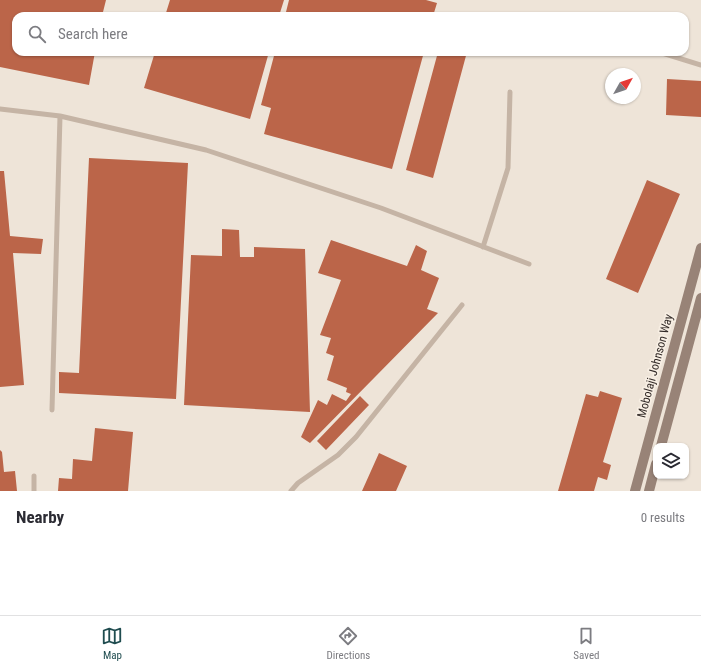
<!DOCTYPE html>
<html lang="en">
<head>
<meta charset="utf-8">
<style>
	:root { --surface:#fff; --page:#f7f7f7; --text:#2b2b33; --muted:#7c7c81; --line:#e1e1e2; --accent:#1f4c4f }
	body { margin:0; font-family:"Roboto Condensed",sans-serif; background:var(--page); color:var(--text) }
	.controls { position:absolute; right:12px; bottom:12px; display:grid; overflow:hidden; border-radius:8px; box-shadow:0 1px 3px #0004 }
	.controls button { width:36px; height:36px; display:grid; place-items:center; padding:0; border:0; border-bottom:1px solid var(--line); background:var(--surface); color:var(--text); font:20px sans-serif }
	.compass { position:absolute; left:605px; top:68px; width:36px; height:36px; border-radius:50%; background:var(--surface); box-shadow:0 1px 3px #0004; rotate:50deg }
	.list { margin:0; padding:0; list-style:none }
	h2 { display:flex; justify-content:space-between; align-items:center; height:52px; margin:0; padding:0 16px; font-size:17px }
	h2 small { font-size:13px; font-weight:400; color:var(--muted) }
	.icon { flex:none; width:22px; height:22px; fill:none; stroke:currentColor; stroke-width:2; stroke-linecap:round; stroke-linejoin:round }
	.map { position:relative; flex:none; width:701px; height:491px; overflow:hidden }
	.search { position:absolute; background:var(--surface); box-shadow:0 1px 3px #0004; left:12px; right:12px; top:12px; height:44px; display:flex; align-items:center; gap:10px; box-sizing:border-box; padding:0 14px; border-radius:12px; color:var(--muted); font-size:15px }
	.sheet { height:124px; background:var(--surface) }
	nav { display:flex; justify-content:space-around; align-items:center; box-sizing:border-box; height:56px; border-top:1px solid var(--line); background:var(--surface); font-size:11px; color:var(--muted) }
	nav a { display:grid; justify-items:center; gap:2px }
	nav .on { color:var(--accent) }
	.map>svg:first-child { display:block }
	.building { fill:#bb6549 }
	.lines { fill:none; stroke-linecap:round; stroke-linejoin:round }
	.lane { stroke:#c5b4a5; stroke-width:5 }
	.secondary { stroke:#988377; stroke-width:10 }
	.labels { text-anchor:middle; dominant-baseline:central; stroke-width:3.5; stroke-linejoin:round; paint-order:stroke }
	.street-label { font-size:12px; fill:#312926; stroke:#f7eee3 }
</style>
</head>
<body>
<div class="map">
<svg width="701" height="491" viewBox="0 0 701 491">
	<rect width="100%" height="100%" fill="#eee4d8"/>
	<path class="building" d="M0,0h106l-4,16h-86v36h79l-6,33 -89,-18z
		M170,0h114l-5,16h-114z
		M289,0h137l11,3 -4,13h-148z
		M155,52h114l-19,67 -106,-31z
		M275,52h149l-32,117 -128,-35 7,-26 -10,-3z
		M438,52h29l-34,126 -27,-8z
		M667,79l34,2v36l-35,-2z
		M89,158l99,5 -12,236 -117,-6v-21l20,1z
		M0,171h4l6,65 33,3 -2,15 -28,-1 11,132 -24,2z
		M647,180l33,14 -42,99 -32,-14z
		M222,229l17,1 1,27h14v-10l51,2 5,163 -126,-7 7,-150 31,1z
		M331,240l76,26 9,-21 11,6 -6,19 18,8 -12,31 11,4 -128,130 -9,-6 17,-37 9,5 5,-11 14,7 5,-7 -5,-2 1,-4 -20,-8 7,-24 -8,-3 5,-15 -11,-3 21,-55 -23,-7z
		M600,391l22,7 -19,64 8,3 -4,15 -9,-3 -4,14h-36l28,-97 12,3z
		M360,396l9,9 -43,45 -9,-9z
		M95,428l38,4 -5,59h-70l1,-13 13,1 1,-20 19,2z
		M0,450l2,2 2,20 11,-1 2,20h-17z
		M379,453l28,13 -11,25h-34z"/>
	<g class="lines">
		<path class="lane" d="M659,52l42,13
			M0,109l60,7 146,34 175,58 148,56
			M483,247l25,-79 2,-76
			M52,410l8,-294
			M34,491v-15
			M291,491l7,-8 40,-28 18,-18 106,-132"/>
		<path class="secondary" d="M661,446l40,-148
			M635,491l66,-243
			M649,491l7,-27"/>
	</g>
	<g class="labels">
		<g class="street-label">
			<text transform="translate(655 366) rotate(-75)">Mobolaji Johnson Way</text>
		</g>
	</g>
</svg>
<div class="controls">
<button><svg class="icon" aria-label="layers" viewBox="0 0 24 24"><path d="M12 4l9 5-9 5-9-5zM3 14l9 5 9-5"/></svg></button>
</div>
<svg class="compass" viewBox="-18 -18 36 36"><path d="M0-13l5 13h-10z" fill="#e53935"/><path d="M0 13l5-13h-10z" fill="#7c7c81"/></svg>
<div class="search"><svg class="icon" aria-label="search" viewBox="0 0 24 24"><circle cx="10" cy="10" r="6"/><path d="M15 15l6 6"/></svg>Search here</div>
</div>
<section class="sheet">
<h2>Nearby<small>0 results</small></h2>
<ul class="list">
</ul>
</section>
<nav>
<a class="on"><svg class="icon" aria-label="map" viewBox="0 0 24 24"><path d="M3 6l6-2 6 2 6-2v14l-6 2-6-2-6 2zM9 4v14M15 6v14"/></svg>Map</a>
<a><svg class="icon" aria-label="directions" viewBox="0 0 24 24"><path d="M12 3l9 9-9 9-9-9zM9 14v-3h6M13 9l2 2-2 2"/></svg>Directions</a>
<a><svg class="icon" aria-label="saved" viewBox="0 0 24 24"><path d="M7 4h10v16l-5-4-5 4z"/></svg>Saved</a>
</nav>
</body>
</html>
